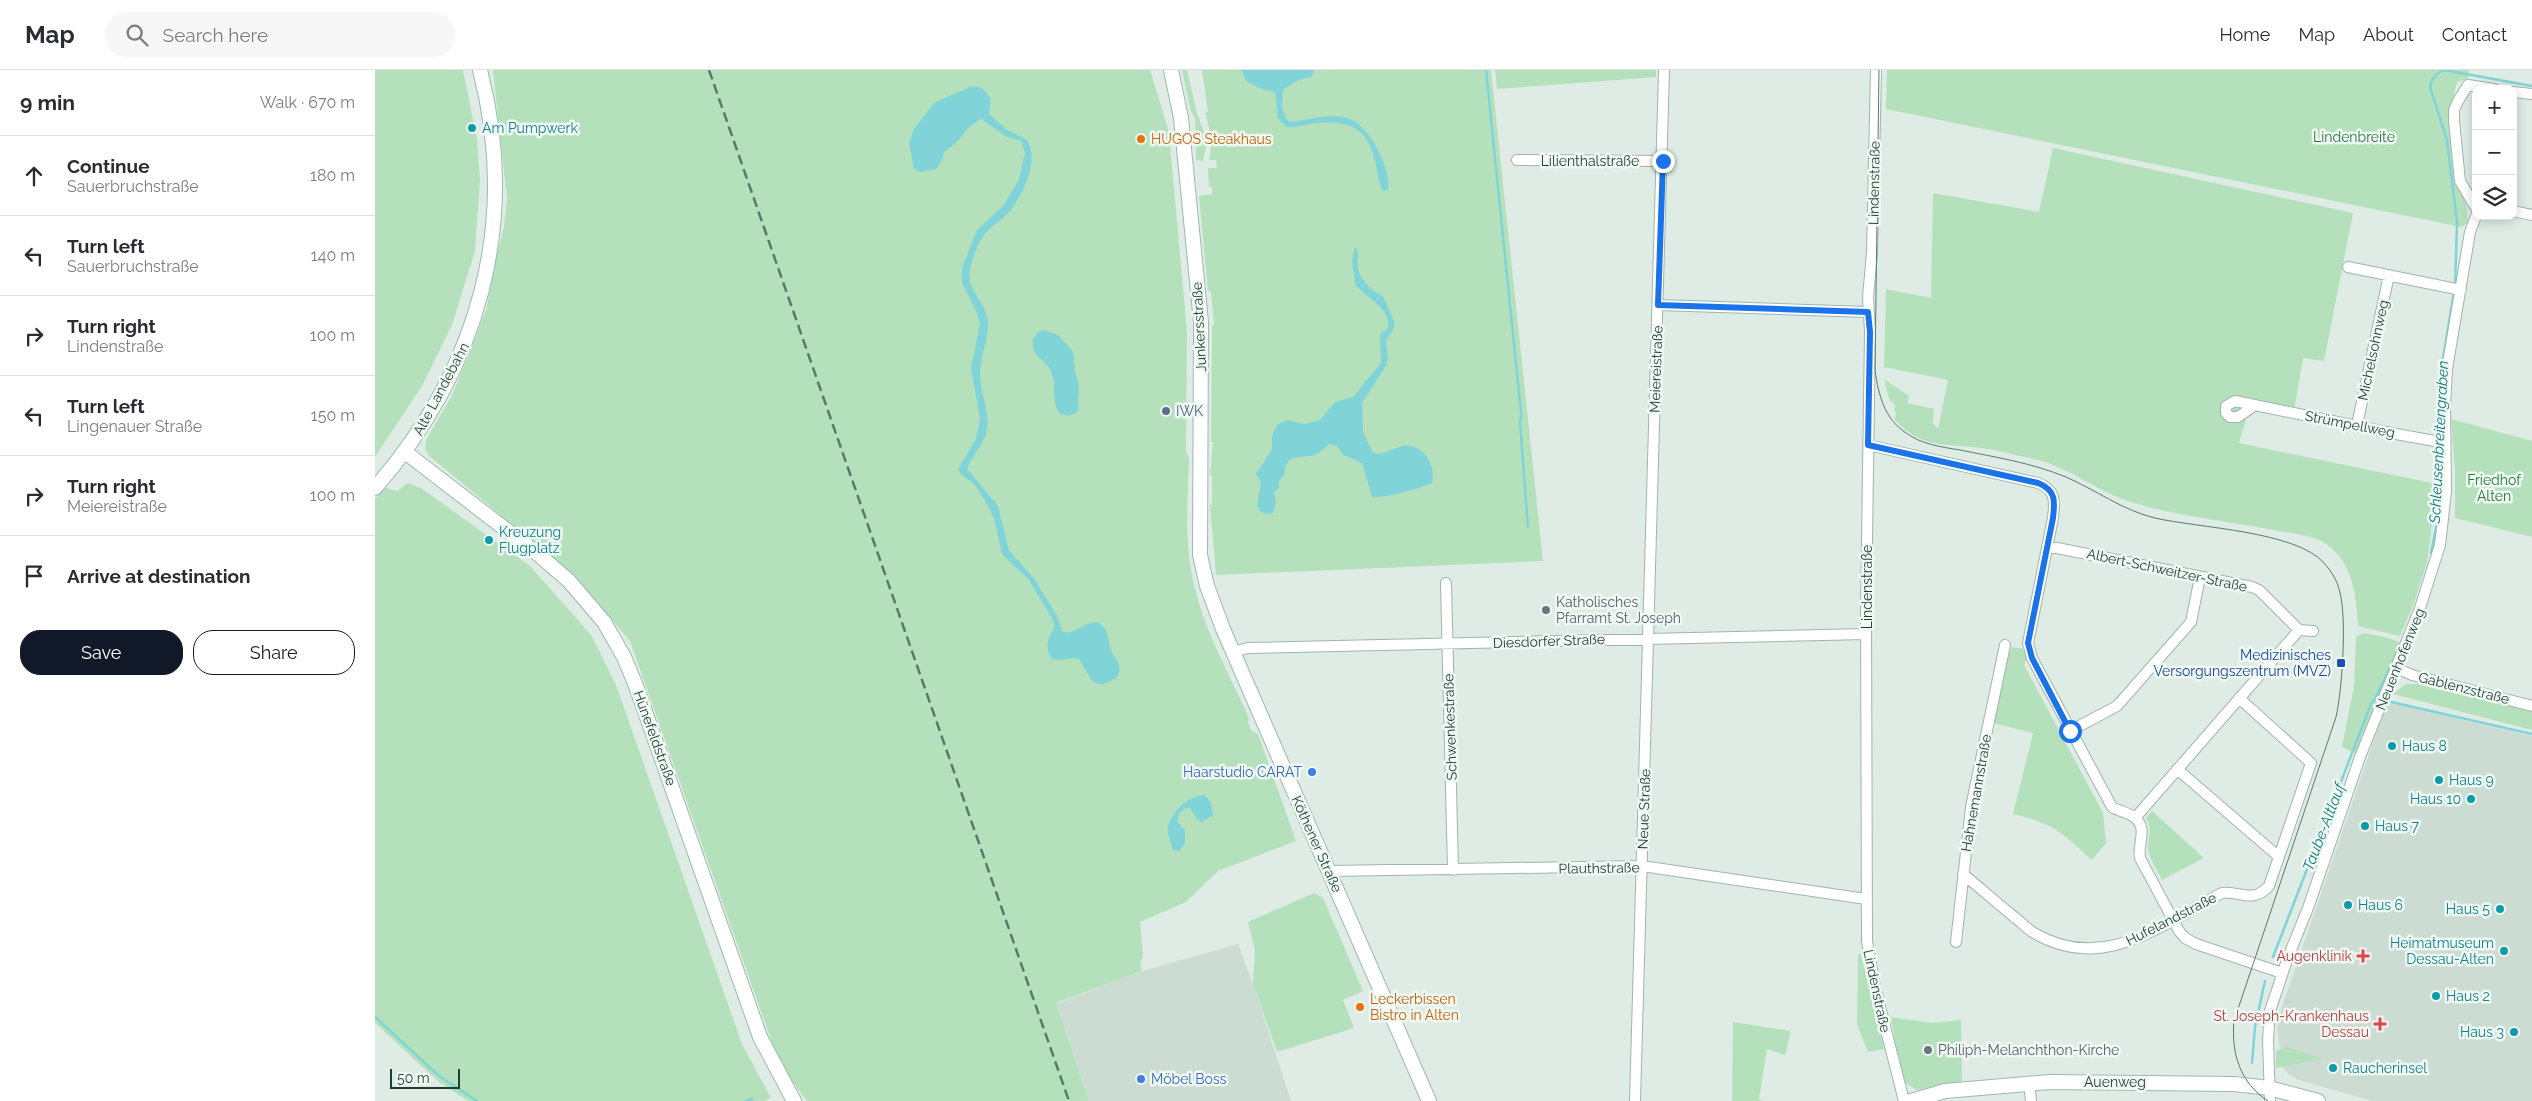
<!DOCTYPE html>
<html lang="en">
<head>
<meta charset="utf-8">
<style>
	:root { --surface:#fff; --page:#f7f7f7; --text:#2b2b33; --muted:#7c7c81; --line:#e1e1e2; --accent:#111827 }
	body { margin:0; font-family:Raleway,sans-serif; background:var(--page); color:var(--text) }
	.controls { position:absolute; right:15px; top:15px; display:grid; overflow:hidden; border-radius:10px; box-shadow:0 2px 12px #0003 }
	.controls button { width:45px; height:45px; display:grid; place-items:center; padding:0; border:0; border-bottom:1px solid var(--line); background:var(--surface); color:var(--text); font:25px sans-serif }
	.scale { position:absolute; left:15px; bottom:12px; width:70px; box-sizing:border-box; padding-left:5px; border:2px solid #1e3e32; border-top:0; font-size:14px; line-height:18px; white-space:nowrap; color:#1e3e32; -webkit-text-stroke:4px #f0f8f3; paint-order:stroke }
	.stop { position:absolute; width:15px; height:15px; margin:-11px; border:4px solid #1a73e8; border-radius:50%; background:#fff }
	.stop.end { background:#1a73e8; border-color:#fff; box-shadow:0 1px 5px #0008 }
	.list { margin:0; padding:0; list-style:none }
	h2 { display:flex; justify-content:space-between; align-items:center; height:65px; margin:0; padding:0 20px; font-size:21px }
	h2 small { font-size:16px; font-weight:400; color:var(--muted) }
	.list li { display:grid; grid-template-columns:32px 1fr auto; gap:15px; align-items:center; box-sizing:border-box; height:80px; padding:0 20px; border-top:1px solid var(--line) }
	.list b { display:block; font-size:19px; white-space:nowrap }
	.list p { margin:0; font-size:16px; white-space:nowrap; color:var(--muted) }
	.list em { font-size:16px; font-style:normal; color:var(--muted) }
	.actions { display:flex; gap:10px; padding:15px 20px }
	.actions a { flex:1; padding:11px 0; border:1px solid var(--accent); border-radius:20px; text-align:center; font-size:18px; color:var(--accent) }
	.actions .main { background:var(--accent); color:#fff }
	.icon { flex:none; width:28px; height:28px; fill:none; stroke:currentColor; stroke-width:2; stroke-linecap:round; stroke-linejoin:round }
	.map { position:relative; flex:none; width:2157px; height:1031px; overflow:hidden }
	header { display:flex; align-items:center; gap:30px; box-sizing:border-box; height:70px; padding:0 25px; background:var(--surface); border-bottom:1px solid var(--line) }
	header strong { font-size:24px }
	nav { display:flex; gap:28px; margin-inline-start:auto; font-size:18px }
	.search { width:350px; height:45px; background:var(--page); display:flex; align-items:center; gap:12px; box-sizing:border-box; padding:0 18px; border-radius:28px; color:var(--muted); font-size:19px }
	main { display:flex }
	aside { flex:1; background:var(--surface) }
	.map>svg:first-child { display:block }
	.built { fill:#cddcd3 }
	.green { fill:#b5e0bc }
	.water { fill:#80d4d8 }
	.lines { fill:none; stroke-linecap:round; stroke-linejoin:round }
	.stream { stroke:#80d4d8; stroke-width:2.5 }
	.minor-casing { stroke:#a1b4ac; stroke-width:12 }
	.secondary-casing { stroke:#9cb9ac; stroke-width:16 }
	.minor { stroke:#fff; stroke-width:10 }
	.secondary { stroke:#fff; stroke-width:14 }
	.tram { stroke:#587a6d; stroke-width:1 }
	.rail { stroke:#587a6d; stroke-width:2.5; stroke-dasharray:10 5; stroke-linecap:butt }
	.route { stroke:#1a73e8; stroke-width:6 }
	.culture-dot { fill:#0f9aa8; stroke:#f0f8f3; stroke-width:2 }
	.food-dot { fill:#e8710a; stroke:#f0f8f3; stroke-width:2 }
	.service-dot { fill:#5c6f8a; stroke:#f0f8f3; stroke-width:2 }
	.worship-dot { fill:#6b7280; stroke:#f0f8f3; stroke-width:2 }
	.transit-dot { fill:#1a4fb4; stroke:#f0f8f3; stroke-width:2 }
	.shop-dot { fill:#3f7fe0; stroke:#f0f8f3; stroke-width:2 }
	.health-dot { fill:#e0444e; stroke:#f0f8f3; stroke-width:2 }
	.labels { text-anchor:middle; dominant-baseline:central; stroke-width:5; stroke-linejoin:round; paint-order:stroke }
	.culture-label { font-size:14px; fill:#0d838f; stroke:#f0f8f3; text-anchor:start }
	.park-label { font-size:14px; fill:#237a3c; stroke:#f0f8f3 }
	.food-label { font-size:14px; fill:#c56008; stroke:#f0f8f3; text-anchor:start }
	.street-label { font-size:14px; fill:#1e3e32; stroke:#f0f8f3 }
	.service-label { font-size:14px; fill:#4e5e75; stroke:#f0f8f3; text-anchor:start }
	.worship-label { font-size:14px; fill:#5b616d; stroke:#f0f8f3; text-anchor:start }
	.transit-label { font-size:14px; fill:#164399; stroke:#f0f8f3; text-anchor:end }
	.shop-label { font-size:14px; fill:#366cbe; stroke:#f0f8f3; text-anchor:end }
	.health-label { font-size:14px; fill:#be3a42; stroke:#f0f8f3; text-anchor:end }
	.water-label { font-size:15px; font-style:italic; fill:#117a81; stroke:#f0f8f3 }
</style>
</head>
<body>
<header>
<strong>Map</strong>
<div class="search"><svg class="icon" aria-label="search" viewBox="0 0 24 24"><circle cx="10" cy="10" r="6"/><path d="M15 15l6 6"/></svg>Search here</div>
<nav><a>Home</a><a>Map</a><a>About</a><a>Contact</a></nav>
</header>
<main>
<aside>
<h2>9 min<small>Walk · 670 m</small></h2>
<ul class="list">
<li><svg class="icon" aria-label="ahead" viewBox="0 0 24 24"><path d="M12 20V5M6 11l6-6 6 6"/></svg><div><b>Continue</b><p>Sauerbruchstraße</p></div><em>180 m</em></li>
<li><svg class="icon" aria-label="left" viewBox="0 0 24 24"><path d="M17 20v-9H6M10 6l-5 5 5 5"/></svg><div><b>Turn left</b><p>Sauerbruchstraße</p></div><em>140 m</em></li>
<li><svg class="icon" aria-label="right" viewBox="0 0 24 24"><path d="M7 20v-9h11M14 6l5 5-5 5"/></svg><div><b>Turn right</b><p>Lindenstraße</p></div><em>100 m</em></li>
<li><svg class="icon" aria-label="left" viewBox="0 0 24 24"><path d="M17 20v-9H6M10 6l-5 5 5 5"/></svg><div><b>Turn left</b><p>Lingenauer Straße</p></div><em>150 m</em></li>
<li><svg class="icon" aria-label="right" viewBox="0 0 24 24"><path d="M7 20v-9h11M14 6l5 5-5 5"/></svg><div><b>Turn right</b><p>Meiereistraße</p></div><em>100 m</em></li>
<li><svg class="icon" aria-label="arrive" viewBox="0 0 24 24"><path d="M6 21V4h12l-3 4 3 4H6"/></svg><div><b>Arrive at destination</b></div></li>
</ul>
<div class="actions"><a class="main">Save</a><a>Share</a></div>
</aside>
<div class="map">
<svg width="2157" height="1031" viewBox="0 0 2157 1031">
	<rect width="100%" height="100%" fill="#dfece5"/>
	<path class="built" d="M2012,632l145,34v365h-160l-76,-22 -8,-5 -6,-8 -5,-39 4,-17z
		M863,874l15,40 38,117h-202l-33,-97 86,-33z"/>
	<path class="green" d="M0,0h88l14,69 3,41 -5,71 -23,74 -30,61 -47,71z
		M118,0h657l18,59 2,15 17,188 -1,120 3,6c-1,41 -5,81 4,122 9,46 37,95 56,138l-1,5 3,7 7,4 38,107 -78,30 -32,31 -46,20 3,35 -3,5 2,9 -86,32 33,98h-282l-27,-36 -150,-424 -57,-67 -144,-118 -4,-8 1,-8 25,-43 20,-47 16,-43 7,-41 10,-39 3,-29z
		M807,0h5l10,43 10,28 -4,20 -7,-1 -1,-42 -4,-6z
		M827,0h289l52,491 -327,14 -6,-70h2v-29h-2l3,-34h-2l1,-116 2,-1 -3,-33 -3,-1 -9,-95 13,-2v-7h-3l-1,-19h9l-1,-8h-7c4,-14 1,-34 -4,-47l3,-1z
		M1120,0h161v7l-159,12z
		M1512,0h582l-1,9 -11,3 -8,35 9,64 8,23 2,19 -7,4 -575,-118z
		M1678,78l300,65 -29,148 -21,-3 -9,53 -42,-11 -13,43 198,41 -10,79 -13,40 -14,33 -42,-10c-2,-31 -5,-66 -35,-84 -12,-7 -40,-10 -55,-13 -47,-9 -103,-14 -148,-31 -30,-12 -58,-34 -90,-40 -16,-3 -32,-8 -48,-10 -33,-4 -62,1 -87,-28l1,-7 -2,-4 2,-2 -4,-6 -2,1 -6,-23 25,17 -2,7 27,6 -1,14 5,6 10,-49 -64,-13 2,-78 45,9 2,-105 106,19z
		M2076,349l81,22v96l-77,-19v-48z
		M33,413l13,5 109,78 62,70 24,49 126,359 29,54 -7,3h-296l-28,-18 -65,-60v-525l10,-10 12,3z
		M1988,563l22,4 17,6 -45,111 -15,-7 12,-60 2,-50z
		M1638,577l10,2 4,9 -3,7 79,148 3,30 -14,17c-30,-27 -37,-36 -79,-46l20,-81 -40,-10 13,-66z
		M2031,614h16l110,28v18l-139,-36z
		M1777,741l52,47 -42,22c-4,-9 -12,-20 -14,-30 -2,-13 6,-15 -2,-32z
		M939,823l9,5 40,93 -20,9 11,28 -77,24 -24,-68 2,-34 -7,-28z
		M1483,884h3l23,95 -16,3 -11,-28z
		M1516,947l41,6 29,-3 1,61 -45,9 -15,-9z
		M1358,952l58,9 -6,24 -18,-6 -8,50 4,2h-31z
		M1912,977l37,12 -48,9v-17z"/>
	<path class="water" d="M867,0h72l-2,7 -14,3 -15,10 -1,17 4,12 5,3c42,-6 63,-17 87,28 6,13 12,26 10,40l-6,1c-11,-45 -10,-72 -65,-68 -11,1 -20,5 -31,4l-8,-9 -3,-26 -14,-3 -15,-8z
		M595,17c11,-2 15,3 21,12l-2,15 17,15 21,11c13,19 -4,55 -17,71 -7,9 -18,14 -25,23 -6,7 -10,18 -13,27 -11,30 16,37 16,64 0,16 -8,32 -8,48 0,19 10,37 7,57 -2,15 -20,31 -19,40l30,36 11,44 26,30 22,36 5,15c11,6 23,-10 36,-9 11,8 10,15 13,28 4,11 14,15 5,28l-14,7 -10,-4 -13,-22c-10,-3 -19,4 -28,-1 -6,-12 -4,-19 3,-29l-1,-9 -24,-40 -27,-26 -8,-36 -8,-16 -12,-18 -12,-9 -4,-6 18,-30 4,-21 -9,-50 9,-44 -3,-11 -15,-30v-15l15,-38 27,-25 15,-26 6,-26 -4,-12 -14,-4 -26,-18 -12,8 -11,14 -14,11 -2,9 -6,8 -15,3 -7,-3 -5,-26 5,-14 20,-26z
		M980,177l3,5v17l3,8 10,12 12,7 11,25v8l-8,11 2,19 -2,7 -24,37 1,29 10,21c12,3 18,-5 30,-7 21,-2 33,19 29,37 -9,5 -51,16 -60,14l-10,-34 -19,-8 -6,-9 -8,-2c-4,3 -8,8 -12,10 -11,6 -34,-3 -32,20l-6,7v7l-5,4 2,10 -3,11 -6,1 -7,-3 -3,-6 4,-22 -5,-9 16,-25v-13l5,-11 10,-5 18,4 15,-4 15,-18 18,-5 28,-34 -1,-29 8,-6c3,-21 -23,-30 -33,-44l-3,-24z
		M669,260l14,5 15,16 2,20 4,14 -1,26c-6,5 -12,6 -19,2 -8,-13 -2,-28 -8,-42 -7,-15 -20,-11 -18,-32l5,-7z
		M830,725l6,8 2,12 -11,7 -5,-3 -8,-12 -9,5 -3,10 8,8v14l-6,7 -6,-1c-1,-4 -7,-20 -5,-24 5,-15 19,-30 37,-31z"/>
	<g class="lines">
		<path class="stream" d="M1111,0l35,343 -1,10 8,104
			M2080,217l2,-65 -10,-82 -17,-53c2,-10 6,-13 14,-17l88,16
			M2064,368l1,-61 14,-85
			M2056,483l6,-30 3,-80
			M2000,629l24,-51
			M2012,631l145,33
			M1898,887l98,-253 4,-5h3
			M0,947l64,59 38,25
			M1877,993l3,-36 10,-46
			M371,1031l6,-2"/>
		<g class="minor-casing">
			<path id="minor" d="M1501,0l-4,183 -4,44 2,35 -4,279 1,330 8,46 29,114
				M2138,22l19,2
				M1142,90l146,1
				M2101,138l-16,-27 -6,-60v-11l4,-9 10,-16 26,4
				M2138,141l19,4
				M1973,197l113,23
				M1283,235l210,7
				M1880,335l-17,12h-8l-4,-4v-7l9,-5 161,33 39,7 11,-1
				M1982,355l32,-150
				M1493,375l170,38c18,7 17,18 15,35l-25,125 4,15 80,149c6,4 15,5 22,10 15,11 3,27 6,41l39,73 6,7 11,6 86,29
				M1672,476l205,41 7,3 40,40
				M1071,513l7,287
				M1924,560l14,1
				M858,582l15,-4 618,-14
				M2021,598l16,7 120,31
				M1695,661l47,-25 74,-84 9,-45
				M1802,699l102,88
				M1760,748l164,-188
				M954,801l313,-5 224,33
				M1588,804c17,14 33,28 50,42 7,5 14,13 21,17 70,41 128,-9 188,-40 20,-2 30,11 47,-7l42,-123 -72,-65
				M1581,872l15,-135 34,-162
				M1654,1013l2,18
				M1260,1031l29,-1031
				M1895,1031l-2,-61 2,-29 17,-51 21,-52 52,-151 60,-149 20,-63 6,-54 -1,-84 2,-38 23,-137 6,-16"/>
		</g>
		<g class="secondary-casing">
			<path id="secondary" d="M796,0l10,48 20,204 -1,233 7,31 16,43 206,472
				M30,382l134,103 30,26 35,41 20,35 12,29 124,351 34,64
				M0,418c103,-118 145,-264 105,-418
				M1536,1031l34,-10 105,-9 184,2 35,4 49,13"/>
		</g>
		<use href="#minor" class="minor"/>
		<use href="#secondary" class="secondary"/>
		<path class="tram" d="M1504,0l-4,301c4,25 9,47 31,62 15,11 35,14 54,17 35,7 72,13 106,27 30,13 56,33 89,41 43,10 141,13 169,45 8,9 14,19 16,30 7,26 2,98 -4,124l-102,304c-3,32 6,62 34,80"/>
		<path class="rail" d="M334,0l360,1031"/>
	</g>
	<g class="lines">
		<path class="route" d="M1288,91l-5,144 210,7 2,20 -2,113 170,38c18,7 17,18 15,35l-25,125 4,15 38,73"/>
	</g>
	<g class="culture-dot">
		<circle cx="97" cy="58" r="5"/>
		<circle cx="114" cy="470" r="5"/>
		<circle cx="2017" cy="676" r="5"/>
		<circle cx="2064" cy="710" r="5"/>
		<circle cx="2096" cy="729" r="5"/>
		<circle cx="1990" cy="756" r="5"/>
		<circle cx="1973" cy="835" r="5"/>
		<circle cx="2125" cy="839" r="5"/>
		<circle cx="2129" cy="881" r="5"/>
		<circle cx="2061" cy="926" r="5"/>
		<circle cx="2139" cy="962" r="5"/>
		<circle cx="1958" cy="998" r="5"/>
	</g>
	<g class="food-dot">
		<circle cx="766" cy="69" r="5"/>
		<circle cx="985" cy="937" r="5"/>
	</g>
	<circle class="service-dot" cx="791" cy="341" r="5"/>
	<g class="worship-dot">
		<circle cx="1171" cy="540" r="5"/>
		<circle cx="1553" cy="980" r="5"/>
	</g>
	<rect class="transit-dot" x="1961" y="588" width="10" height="10" rx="2.5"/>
	<g class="shop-dot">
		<circle cx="937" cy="702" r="5"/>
		<circle cx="766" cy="1009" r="5"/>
	</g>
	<g class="health-dot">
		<path d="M1985.5 878.5h5v5h5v5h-5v5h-5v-5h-5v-5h5z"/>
		<path d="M2002.5 946.5h5v5h5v5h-5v5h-5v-5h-5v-5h5z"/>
	</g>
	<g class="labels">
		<g class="culture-label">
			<text x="107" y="58">Am Pumpwerk</text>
			<text x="124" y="462">Kreuzung<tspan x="124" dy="16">Flugplatz</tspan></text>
			<text x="2027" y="676">Haus 8</text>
			<text x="2074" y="710">Haus 9</text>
			<text x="2086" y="729" text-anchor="end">Haus 10</text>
			<text x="2000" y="756">Haus 7</text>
			<text x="1983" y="835">Haus 6</text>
			<text x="2115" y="839" text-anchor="end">Haus 5</text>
			<text x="2119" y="873" text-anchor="end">Heimatmuseum<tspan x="2119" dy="16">Dessau-Alten</tspan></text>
			<text x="2071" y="926">Haus 2</text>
			<text x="2129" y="962" text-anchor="end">Haus 3</text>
			<text x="1968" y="998">Raucherinsel</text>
		</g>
		<g class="park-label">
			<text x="1979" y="67">Lindenbreite</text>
			<text x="2119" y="410">Friedhof<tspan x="2119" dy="16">Alten</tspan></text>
		</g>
		<g class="food-label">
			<text x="776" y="69">HUGOS Steakhaus</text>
			<text x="995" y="929">Leckerbissen<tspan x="995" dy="16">Bistro in Alten</tspan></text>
		</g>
		<g class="street-label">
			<text x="1215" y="91">Lilienthalstraße</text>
			<text transform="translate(1499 113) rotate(-89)">Lindenstraße</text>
			<text transform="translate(824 257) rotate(-93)">Junkersstraße</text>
			<text transform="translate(1998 280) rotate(-78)">Michelsohnweg</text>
			<text transform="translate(1281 299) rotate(-88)">Meiereistraße</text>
			<text transform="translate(66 319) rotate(-62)">Alte Landebahn</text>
			<text transform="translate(1975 354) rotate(11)">Strümpellweg</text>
			<text transform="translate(1792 500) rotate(12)">Albert-Schweitzer-Straße</text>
			<text transform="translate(1492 517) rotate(-90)">Lindenstraße</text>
			<text transform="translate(1174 571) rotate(-2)">Diesdorfer Straße</text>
			<text transform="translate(2025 589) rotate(-68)">Neuenhofenweg</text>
			<text transform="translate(2089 618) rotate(14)">Gablenzstraße</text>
			<text transform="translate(1075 657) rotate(-92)">Schwenkestraße</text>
			<text transform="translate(280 668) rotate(70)">Hünefeldstraße</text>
			<text transform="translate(1601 723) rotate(-80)">Hahnemannstraße</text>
			<text transform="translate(1269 739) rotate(-88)">Neue Straße</text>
			<text transform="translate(942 774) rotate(66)">Köthener Straße</text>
			<text transform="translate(1224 798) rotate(-1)">Plauthstraße</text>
			<text transform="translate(1796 849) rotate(-27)">Hufelandstraße</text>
			<text transform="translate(1502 921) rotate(78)">Lindenstraße</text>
			<text x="1740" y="1012">Auenweg</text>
		</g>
		<g class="service-label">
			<text x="801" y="341">IWK</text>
		</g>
		<g class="worship-label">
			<text x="1181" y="532">Katholisches<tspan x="1181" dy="16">Pfarramt St. Joseph</tspan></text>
			<text x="1563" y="980">Philiph-Melanchthon-Kirche</text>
		</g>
		<g class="transit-label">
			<text x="1956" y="585">Medizinisches<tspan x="1956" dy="16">Versorgungszentrum (MVZ)</tspan></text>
		</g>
		<g class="shop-label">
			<text x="927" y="702">Haarstudio CARAT</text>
			<text x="776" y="1009" text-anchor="start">Möbel Boss</text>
		</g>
		<g class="health-label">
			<text x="1977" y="886">Augenklinik</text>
			<text x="1994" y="946">St. Joseph-Krankenhaus<tspan x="1994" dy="16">Dessau</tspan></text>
		</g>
		<g class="water-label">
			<text transform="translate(2064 372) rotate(-87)">Schleusenbreitengraben</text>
			<text transform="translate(1949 757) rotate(-69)">Taube-Altlauf</text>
		</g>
	</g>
</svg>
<div class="controls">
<button>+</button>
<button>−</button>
<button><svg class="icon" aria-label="layers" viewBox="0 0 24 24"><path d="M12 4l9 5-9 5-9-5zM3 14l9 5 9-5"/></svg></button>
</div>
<div class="scale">50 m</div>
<div class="stop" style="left:1695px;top:661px"></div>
<div class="stop end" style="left:1288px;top:91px"></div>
</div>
</main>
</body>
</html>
